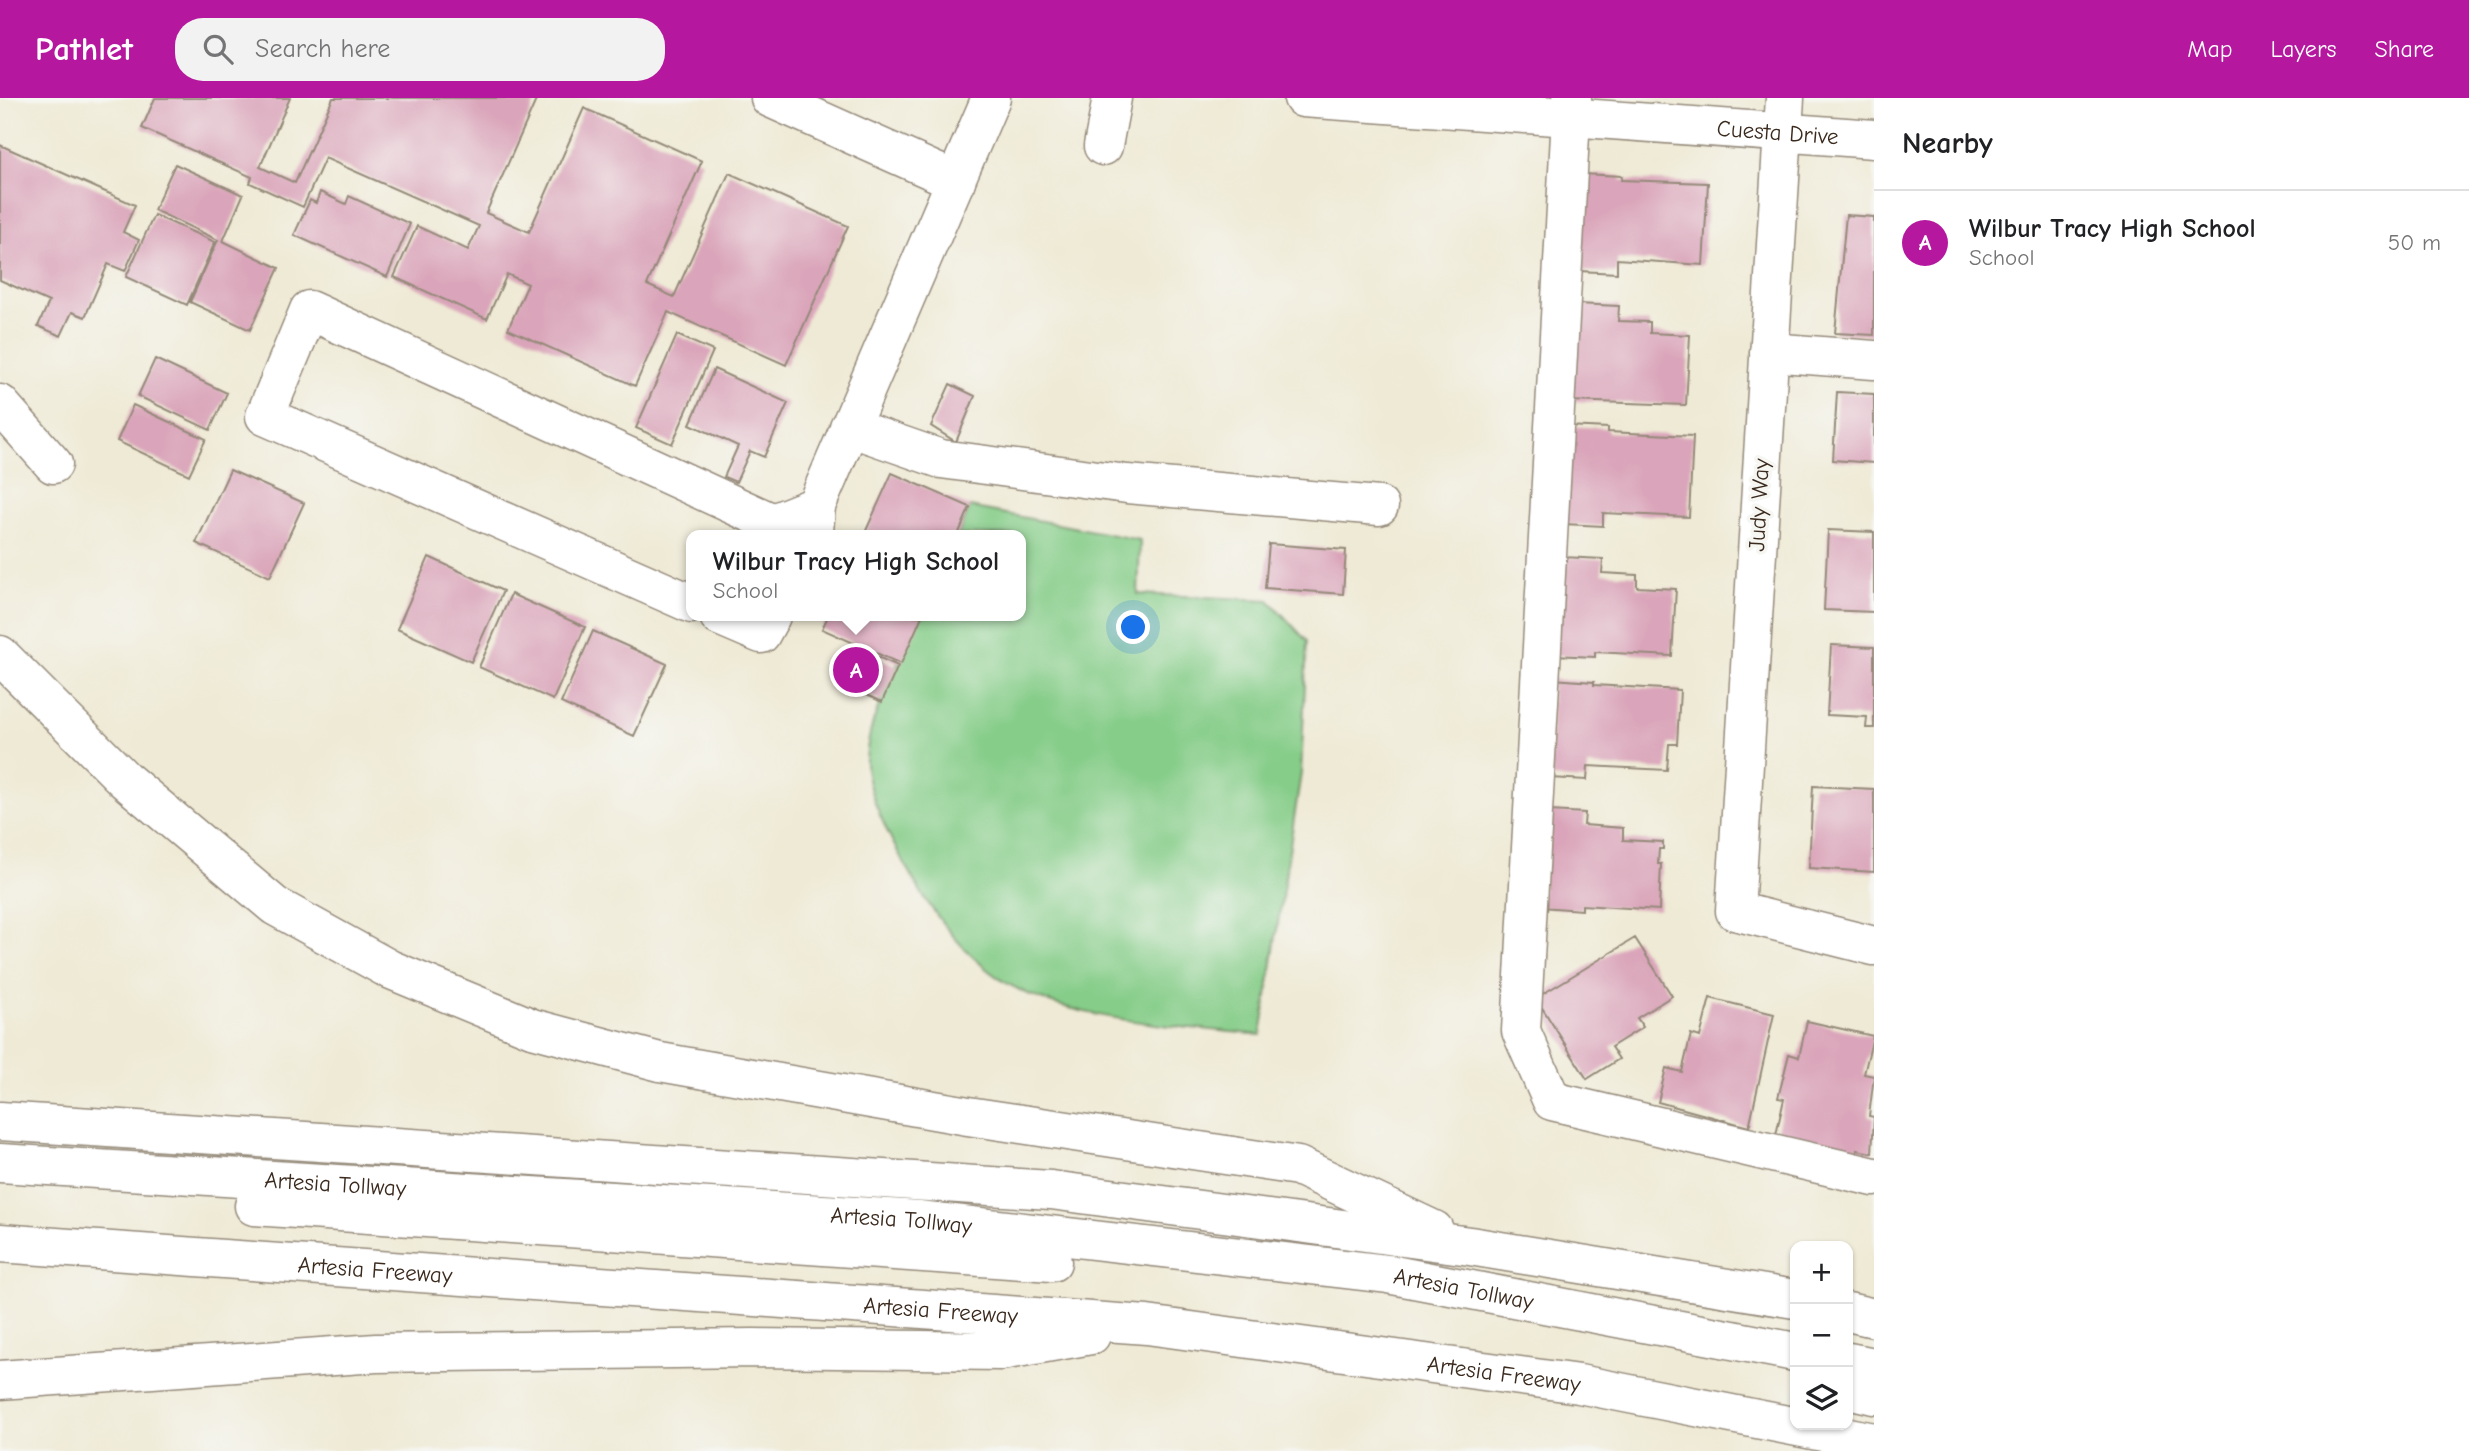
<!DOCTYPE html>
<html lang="en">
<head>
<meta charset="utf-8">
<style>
	:root { --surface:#fff; --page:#f2f2f2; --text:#202124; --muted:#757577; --line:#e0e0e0; --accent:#b5179e }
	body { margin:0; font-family:"Comic Neue",sans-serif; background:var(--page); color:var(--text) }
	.controls { position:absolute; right:21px; bottom:21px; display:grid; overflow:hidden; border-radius:14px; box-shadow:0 2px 5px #0004 }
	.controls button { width:63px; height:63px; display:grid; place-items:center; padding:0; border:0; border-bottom:2px solid var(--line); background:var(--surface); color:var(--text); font:35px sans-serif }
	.you { position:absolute; left:1134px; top:530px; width:24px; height:24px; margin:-18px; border:5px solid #fff; border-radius:50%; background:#1a73e8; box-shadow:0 0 0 10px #1a73e833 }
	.badge { display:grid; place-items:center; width:46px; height:46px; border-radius:50%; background:var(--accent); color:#fff; font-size:23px; font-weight:700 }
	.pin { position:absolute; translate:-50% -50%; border:4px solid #fff; box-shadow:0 2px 7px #0006 }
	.popup { position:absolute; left:686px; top:432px; width:340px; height:91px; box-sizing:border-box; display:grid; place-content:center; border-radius:14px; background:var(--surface); filter:drop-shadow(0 2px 5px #0005); font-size:23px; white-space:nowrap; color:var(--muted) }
	.popup b { font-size:26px; color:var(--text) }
	.popup::after { content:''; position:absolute; left:50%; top:100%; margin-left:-14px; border:14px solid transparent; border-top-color:var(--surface) }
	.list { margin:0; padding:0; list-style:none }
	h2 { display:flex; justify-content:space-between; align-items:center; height:91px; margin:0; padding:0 28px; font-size:30px }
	h2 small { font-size:23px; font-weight:400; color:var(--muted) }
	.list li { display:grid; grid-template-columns:46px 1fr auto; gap:21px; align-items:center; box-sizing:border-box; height:105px; padding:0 28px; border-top:2px solid var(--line) }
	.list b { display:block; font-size:26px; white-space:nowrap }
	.list p { margin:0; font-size:23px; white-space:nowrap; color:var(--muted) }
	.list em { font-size:23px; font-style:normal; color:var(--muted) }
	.icon { flex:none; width:38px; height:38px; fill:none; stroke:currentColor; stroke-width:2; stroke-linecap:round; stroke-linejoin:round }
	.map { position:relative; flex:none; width:1874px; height:1353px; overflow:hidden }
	header { display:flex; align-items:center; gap:42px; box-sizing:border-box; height:98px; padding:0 35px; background:var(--accent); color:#fff }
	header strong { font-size:33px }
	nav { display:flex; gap:38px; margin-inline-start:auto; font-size:24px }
	.search { width:490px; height:63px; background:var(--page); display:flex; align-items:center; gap:18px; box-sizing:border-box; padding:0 24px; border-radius:28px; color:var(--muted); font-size:26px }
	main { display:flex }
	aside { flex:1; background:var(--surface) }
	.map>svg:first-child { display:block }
	.green { fill:#86cd89; stroke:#607c54; stroke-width:2 }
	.building { fill:#daa5ba }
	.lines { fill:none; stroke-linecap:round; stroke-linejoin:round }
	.minor-casing { stroke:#958a7a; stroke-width:41 }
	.highway-casing { stroke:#958a7a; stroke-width:41 }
	.minor { stroke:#fff; stroke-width:38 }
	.highway { stroke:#fff; stroke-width:38 }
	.labels { text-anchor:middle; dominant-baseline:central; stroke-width:7; stroke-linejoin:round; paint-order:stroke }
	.street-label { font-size:23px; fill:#3b2a1e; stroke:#f6f6f2 }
</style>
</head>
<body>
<header>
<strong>Pathlet</strong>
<div class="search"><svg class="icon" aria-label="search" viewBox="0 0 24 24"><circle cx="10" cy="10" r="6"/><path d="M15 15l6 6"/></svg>Search here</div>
<nav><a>Map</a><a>Layers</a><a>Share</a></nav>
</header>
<main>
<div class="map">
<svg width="1874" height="1353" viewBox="0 0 1874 1353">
	<rect width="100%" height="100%" fill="#f6f6f2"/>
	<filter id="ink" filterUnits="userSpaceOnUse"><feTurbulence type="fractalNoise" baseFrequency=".0143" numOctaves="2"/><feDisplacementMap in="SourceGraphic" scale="14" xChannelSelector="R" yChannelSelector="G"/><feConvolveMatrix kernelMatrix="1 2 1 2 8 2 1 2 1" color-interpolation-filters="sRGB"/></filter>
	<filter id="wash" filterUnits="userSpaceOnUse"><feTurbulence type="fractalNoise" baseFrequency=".00686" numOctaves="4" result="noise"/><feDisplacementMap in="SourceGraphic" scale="28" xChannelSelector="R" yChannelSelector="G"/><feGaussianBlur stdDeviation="1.57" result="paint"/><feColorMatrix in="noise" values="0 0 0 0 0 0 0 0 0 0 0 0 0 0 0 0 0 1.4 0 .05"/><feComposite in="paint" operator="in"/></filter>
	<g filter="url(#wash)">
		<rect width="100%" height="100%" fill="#efead5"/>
		<path class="green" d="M970,409l170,33 -2,54 131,6 38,41 -6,132 -40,262c-79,-9 -209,-13 -272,-64 -36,-29 -63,-67 -85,-108 -14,-25 -40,-75 -38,-104 3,-49 35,-99 55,-143h99v-81h-62z"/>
		<g id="blocks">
			<path class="building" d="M155,0h135l-30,69 35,16 38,-85h204l-51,115 43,19 55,-124 118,53 -55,124 27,12 55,-124 119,53 -62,139 -118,-53 -33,74 -127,-57 20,-45 -21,-10 -20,45 -93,-42 23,-51 51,24 11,-24 -154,-68 -22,49 -53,-24 2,-6 -110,-49z
				M0,47l135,60 -12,27 16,8 -14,31 -17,-7 -23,53 -13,-5 -11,24 -23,-10 11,-24 -49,-22z
				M175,66l68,31 -20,46 56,27 -29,62 -60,-28 28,-62 -64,-30z
				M1581,76l41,2 -1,4 87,3 -5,82 -86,-6v14l-38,-2z
				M320,94l26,12 3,-8 61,28 -23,53 -93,-42 16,-35 6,3z
				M154,117l61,27 -28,63 -61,-28z
				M1846,117l28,2v118l-39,-2z
				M1576,206l43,2 -1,15 32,1v11l40,2 -4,70 -118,-4z
				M677,237l36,16 -41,93 -36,-16z
				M155,261l72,34 -17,37 -72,-34z
				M714,271l74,34 -24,54 -14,-6 -14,31 -12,-5 14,-31 -48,-22z
				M950,286l25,12 -19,46 -25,-16z
				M1837,294l37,2v69l-41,-3z
				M133,307l73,34 -17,36 -72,-34z
				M1566,328l42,2v4l85,4 -4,81 -86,-4v13l-39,-2z
				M230,372l74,33 -34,74 -74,-34z
				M892,375l78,34 -12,28h-94z
				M1828,432l46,2v80l-50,-2z
				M1269,446l77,6 -3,44 -78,-6z
				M429,459l74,34 -32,71 -74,-33z
				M1562,459l41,2 -1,14 35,2v12l39,2 -4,67 -77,-4v5l-41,-2z
				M511,496l74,33 -32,73 -74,-33z
				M828,518h94l-21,48 -79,-35z
				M593,533l74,33 -33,72 -73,-33z
				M851,547l47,21 -16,36 -47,-21z
				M1831,547l43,2v81h-8l1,-11 -40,-2z
				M1552,581l42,3v3l86,5 -3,54h-8l-2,26 -79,-4 -1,14 -37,-2z
				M1813,688l61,3v83l-65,-4z
				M1549,713l36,2 -1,12 39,3v12l40,2v7h-4l-1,15h3l-2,46 -77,-5v5l-41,-3z
				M1635,840l37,58 -35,22 6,9 -32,20 8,12 -32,20 -51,-81z
				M1710,900l64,16 -25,113 -91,-25 8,-34 16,4 9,-38 9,3z
				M1807,923l66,15 -9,38 10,2 -5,40 5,1 -2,36 -15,-3v4l-81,-19 8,-36 -6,-1 11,-44 10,3z"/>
		</g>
	</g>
	<g filter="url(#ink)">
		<use href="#blocks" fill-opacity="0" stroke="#958a7a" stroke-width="2"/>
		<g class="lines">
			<g class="minor-casing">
				<g id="minor">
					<path d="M770,0l186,83"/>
					<path id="s1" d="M1303,0l571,41"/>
					<path d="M1572,0l-51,933 31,70 322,76"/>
					<path d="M1785,0l-50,813 139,35"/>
					<path d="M1103,48l9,-48"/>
					<path d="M1769,254l105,8"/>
					<path d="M0,306l53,60"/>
					<path d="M849,329l92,32 186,25 252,22"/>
					<path d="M814,434l2,-26 175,-408"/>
					<path d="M692,506l-427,-188 44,-106 464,213 43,-17"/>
					<path d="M719,518l42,18 10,-18"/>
				</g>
			</g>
			<g class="highway-casing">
				<g id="highway">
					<path d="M0,557l124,124 151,127 114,63 143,59 128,34 308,54 330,50 136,64"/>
					<path d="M0,1023l1051,69 419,56 325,53"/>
					<path id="s2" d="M0,1065l920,57 468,54 407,78"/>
					<path d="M254,1108l798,56"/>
					<path id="s3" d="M0,1145l1147,82 432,59 295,58"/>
					<path d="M1848,1214l26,6"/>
					<path d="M1848,1264l26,5"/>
					<path d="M0,1282l376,-27 377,-5 248,3 90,-16"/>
					<path d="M1848,1291l26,6"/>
				</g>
			</g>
			<use href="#minor" class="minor"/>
			<use href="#highway" class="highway"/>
		</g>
	</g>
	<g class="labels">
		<g class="street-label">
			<text stroke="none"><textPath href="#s1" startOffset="476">Cuesta Drive</textPath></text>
			<text transform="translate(1759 407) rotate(-87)">Judy Way</text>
			<text stroke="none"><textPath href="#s2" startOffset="336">Artesia Tollway</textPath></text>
			<text stroke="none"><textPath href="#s2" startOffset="903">Artesia Tollway</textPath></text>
			<text stroke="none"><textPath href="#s3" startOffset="376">Artesia Freeway</textPath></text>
			<text stroke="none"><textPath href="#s2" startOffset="1470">Artesia Tollway</textPath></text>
			<text stroke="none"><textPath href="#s3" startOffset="943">Artesia Freeway</textPath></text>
			<text stroke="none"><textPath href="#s3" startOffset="1510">Artesia Freeway</textPath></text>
		</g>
	</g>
</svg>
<div class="controls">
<button>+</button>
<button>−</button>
<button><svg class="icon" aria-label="layers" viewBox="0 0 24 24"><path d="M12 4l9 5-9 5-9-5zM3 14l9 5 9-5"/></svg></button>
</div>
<div class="you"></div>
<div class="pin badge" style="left:856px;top:572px">A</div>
<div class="popup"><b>Wilbur Tracy High School</b>School</div>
</div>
<aside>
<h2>Nearby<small></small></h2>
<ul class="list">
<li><span class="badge">A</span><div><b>Wilbur Tracy High School</b><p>School</p></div><em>50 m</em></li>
</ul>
</aside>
</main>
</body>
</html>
